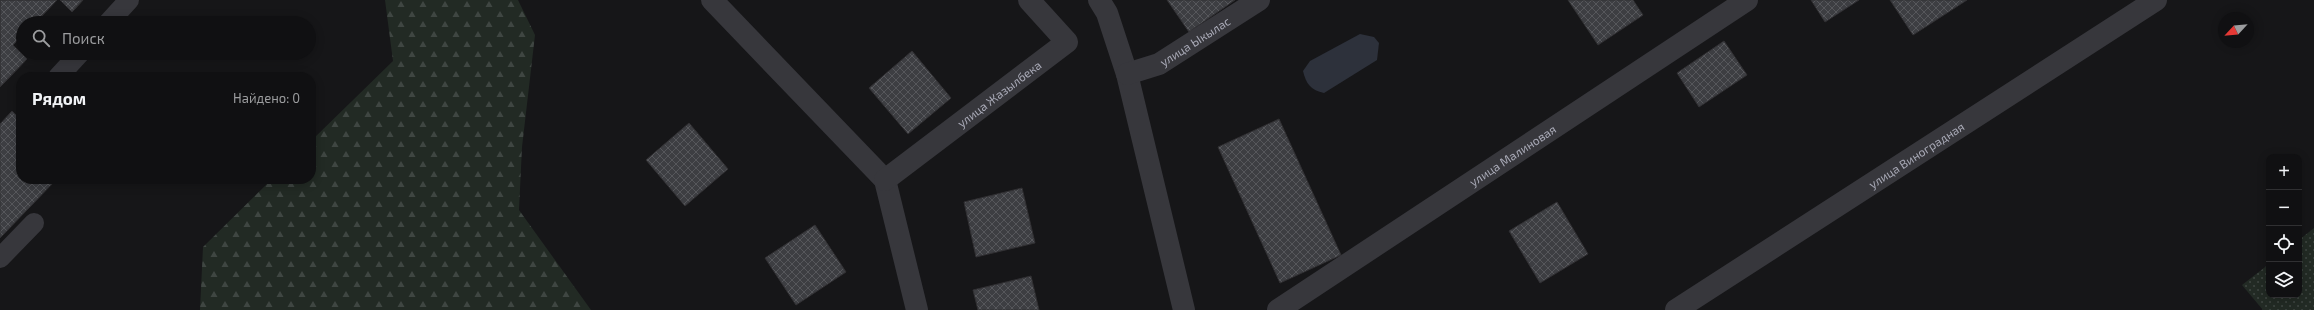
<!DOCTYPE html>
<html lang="ru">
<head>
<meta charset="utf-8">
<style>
	:root { --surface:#101012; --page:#1e1e20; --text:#f1f3f6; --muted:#9c9d9f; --line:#303032 }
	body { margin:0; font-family:"Exo 2",sans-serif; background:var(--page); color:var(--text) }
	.controls { position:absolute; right:12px; bottom:12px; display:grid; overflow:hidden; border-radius:8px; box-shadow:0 2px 10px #0003 }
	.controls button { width:36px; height:36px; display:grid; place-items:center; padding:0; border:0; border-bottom:1px solid var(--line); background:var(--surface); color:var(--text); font:20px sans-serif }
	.compass { position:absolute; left:2218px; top:12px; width:36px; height:36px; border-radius:50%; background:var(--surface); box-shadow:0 2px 10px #0003; rotate:244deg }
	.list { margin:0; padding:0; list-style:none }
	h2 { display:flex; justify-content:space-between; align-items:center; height:52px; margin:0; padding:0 16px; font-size:17px }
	h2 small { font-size:13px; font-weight:400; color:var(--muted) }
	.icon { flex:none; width:22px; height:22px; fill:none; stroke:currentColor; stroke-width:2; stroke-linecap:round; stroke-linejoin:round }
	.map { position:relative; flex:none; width:2314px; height:310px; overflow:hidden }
	.search { position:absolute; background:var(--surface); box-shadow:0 2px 10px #0003; left:16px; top:16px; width:300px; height:44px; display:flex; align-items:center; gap:10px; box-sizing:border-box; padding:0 14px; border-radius:22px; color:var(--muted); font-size:15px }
	.panel { position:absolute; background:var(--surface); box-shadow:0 2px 10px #0003; left:16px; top:72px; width:300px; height:112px; border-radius:16px }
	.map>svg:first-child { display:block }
	.grass { fill:url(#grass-dots) }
	.forest { fill:url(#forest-firs) }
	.water { fill:#2d313b }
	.building { fill:url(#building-cross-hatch); stroke:#313033 }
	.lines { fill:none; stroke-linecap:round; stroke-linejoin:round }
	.service { stroke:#37373c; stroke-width:20 }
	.minor { stroke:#37373c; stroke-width:22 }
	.labels { text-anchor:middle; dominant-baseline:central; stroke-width:3; stroke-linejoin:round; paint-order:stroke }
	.street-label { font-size:12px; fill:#a9aab7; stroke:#111113 }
</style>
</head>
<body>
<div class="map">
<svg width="2314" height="310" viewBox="0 0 2314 310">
	<defs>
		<pattern id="grass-dots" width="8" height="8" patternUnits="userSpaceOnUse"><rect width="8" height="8" fill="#222a24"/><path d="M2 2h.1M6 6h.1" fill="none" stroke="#3f4642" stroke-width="1.8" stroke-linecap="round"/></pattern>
		<pattern id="forest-firs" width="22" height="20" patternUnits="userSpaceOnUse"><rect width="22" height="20" fill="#222a24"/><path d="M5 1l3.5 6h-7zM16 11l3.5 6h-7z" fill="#3f4642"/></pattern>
		<pattern id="building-cross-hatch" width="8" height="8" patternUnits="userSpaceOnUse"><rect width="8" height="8" fill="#3d3e42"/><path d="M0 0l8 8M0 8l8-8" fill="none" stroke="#56575b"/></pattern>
	</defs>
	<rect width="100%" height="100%" fill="#161618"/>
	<path class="grass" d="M2314,228v82h-51l-21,-25 27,-21v31h30v-55z"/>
	<path class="forest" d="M385,0h133l17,35 -13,112 -3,63 72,100h-391l3,-63 69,-68h39v-38l82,-80z"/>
	<path class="water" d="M1360,34l14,3 5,6 -2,17 -53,33c-13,-3 -18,-9 -21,-22l7,-10z"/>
	<path class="building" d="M0,0h57l-22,23h-12v12l-10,10 14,14 -27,28z
		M0,0h57l-22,23h-12v12l-10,10 14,14 -27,28z
		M60,0h23l-11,12z
		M60,0h23l-11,12z
		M1167,0h68l-46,32z
		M1568,0h65l10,15 -45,30z
		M1811,0h48l-34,22z
		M1890,0h77l-54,35z
		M1724,41l23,34 -48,32 -22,-34z
		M912,51l39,47 -43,36 -39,-46z
		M12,111l9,9v59h30l3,3 -54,56v-114z
		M1279,119l62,136 -61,28 -62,-136z
		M689,123l39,46 -43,37 -39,-46z
		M1022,188l13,55 -59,14 -12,-55z
		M1557,202l31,52 -48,29 -31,-52z
		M815,225l31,47 -50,33 -31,-47z
		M1031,276l8,34h-61l-5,-20z"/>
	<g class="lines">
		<path class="service" d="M108,23l21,-23
			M58,77l22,-24
			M0,258l34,-35"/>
		<g class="minor">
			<path d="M712,0l173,180 32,130"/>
			<path d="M1099,0l8,13 20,61 57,236"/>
			<path id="s1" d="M1127,74l32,-10 100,-64"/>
			<path id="s2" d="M885,180l182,-138 -38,-42"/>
			<path id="s3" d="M1278,310l469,-310"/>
			<path id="s4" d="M1676,310l480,-310"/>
		</g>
	</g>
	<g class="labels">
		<g class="street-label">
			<text stroke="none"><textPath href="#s1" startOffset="76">улица Ыкылас</textPath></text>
			<text stroke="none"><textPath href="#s2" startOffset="143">улица Жазылбека</textPath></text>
			<text stroke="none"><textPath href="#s3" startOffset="281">улица Малиновая</textPath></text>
			<text stroke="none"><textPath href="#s4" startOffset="286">улица Виноградная</textPath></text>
		</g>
	</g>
</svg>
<div class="controls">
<button>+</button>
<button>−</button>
<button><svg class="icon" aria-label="locate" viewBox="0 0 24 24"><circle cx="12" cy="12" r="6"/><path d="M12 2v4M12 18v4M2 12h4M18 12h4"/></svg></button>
<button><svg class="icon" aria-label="layers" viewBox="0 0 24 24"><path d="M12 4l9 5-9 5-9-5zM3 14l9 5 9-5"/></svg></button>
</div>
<svg class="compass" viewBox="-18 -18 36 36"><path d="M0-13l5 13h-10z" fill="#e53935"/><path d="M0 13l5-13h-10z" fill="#9c9d9f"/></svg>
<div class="search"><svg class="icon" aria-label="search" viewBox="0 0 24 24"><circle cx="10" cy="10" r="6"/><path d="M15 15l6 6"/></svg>Поиск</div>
<section class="panel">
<h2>Рядом<small>Найдено: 0</small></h2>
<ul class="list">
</ul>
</section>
</div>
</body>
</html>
